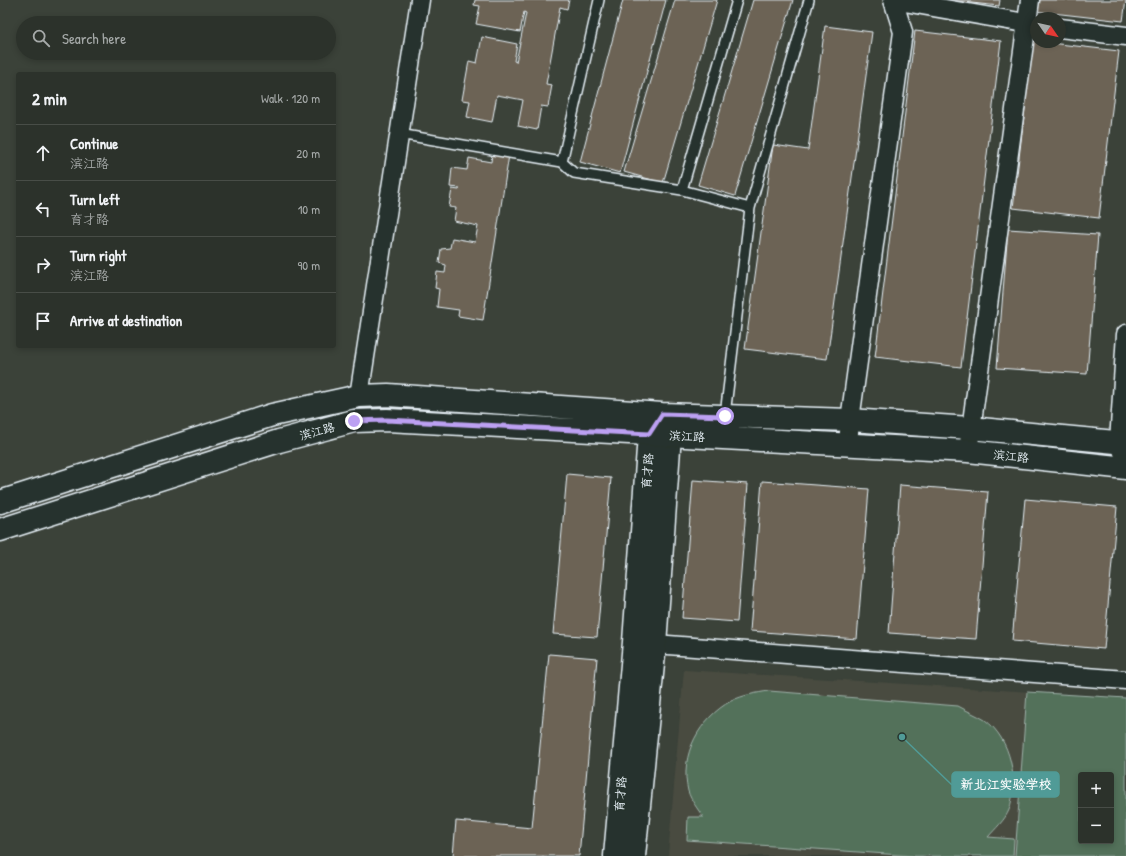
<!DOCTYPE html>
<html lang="en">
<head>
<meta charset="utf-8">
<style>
	:root { --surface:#2c322b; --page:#383e37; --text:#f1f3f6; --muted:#a6aaa9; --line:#484d47 }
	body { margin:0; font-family:"Patrick Hand","LXGW WenKai TC",sans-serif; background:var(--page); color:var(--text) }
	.controls { position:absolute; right:12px; bottom:12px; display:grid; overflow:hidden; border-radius:4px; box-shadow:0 2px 6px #0003 }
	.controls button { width:36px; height:36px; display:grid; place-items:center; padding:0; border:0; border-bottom:1px solid var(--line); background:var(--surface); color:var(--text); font:20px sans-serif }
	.compass { position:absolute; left:1030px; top:12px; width:36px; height:36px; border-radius:50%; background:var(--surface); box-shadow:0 2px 6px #0003; rotate:124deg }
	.stop { position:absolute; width:12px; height:12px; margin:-9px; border:3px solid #bca0f2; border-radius:50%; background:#fff }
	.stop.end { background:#bca0f2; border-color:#fff; box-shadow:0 1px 4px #0008 }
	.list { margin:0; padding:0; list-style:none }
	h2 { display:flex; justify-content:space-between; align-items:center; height:52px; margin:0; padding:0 16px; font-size:17px }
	h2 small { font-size:13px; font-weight:400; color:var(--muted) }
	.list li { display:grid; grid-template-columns:26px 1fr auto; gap:12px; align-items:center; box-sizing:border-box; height:56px; padding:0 16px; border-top:1px solid var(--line) }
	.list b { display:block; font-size:15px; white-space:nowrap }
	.list p { margin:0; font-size:13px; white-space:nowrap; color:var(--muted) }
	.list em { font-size:13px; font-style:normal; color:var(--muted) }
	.icon { flex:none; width:22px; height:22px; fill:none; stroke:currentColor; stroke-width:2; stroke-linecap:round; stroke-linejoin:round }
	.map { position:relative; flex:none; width:1126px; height:856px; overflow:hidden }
	.search { position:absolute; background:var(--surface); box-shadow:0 2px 6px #0003; left:16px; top:16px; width:320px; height:44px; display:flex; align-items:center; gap:10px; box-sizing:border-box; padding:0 14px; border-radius:22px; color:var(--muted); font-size:15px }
	.panel { position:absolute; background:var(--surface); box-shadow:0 2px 6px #0003; left:16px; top:72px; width:320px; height:276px; border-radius:4px }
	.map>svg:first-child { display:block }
	.built { fill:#4a4c41; fill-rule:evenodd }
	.green { fill:#53715a; stroke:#9eb1a9; fill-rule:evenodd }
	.building { fill:#6c6454; stroke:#e8f1f8 }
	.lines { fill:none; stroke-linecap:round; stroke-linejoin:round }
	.service-casing { stroke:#e8f1f8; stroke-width:12 }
	.minor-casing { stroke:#e8f1f8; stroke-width:21 }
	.tertiary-casing { stroke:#e8f1f8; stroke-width:25 }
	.secondary-casing { stroke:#e8f1f8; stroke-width:25 }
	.service { stroke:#26332d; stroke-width:9 }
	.minor { stroke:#26332d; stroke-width:18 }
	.tertiary { stroke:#26332d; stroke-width:22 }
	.secondary { stroke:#26332d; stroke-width:22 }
	.route { stroke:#bca0f2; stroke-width:5 }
	.labels { text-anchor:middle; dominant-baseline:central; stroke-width:3; stroke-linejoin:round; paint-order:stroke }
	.street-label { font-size:12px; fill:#e8f1f8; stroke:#26332d }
	.leader { fill:none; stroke:#509b97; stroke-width:1.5 }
	.callout-dot { fill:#509b97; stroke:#26332d; stroke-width:1.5 }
	.callout { fill:#509b97; stroke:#509b97; stroke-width:1.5 }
	.callout-label { font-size:13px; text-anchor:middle; font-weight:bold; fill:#fff }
</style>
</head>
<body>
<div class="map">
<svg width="1126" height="856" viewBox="0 0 1126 856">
	<rect width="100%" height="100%" fill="#3b4239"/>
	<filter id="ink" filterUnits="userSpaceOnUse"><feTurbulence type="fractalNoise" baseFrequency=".025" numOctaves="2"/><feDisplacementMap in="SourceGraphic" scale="8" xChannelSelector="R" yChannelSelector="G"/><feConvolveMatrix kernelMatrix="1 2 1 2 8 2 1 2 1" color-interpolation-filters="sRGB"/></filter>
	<g filter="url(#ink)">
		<path class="built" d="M684,670l442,28v158h-458zM1081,775h30v66h-30z"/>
		<path class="green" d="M769,691l189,15c9,5 19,9 27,14 26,19 34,61 24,90 -4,10 -14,19 -21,27l26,2 -1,17h-98l-228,-16 1,-23h15c-5,-8 -12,-16 -15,-26 -9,-36 12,-73 43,-90 12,-6 25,-8 38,-10z
			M1027,692l99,6v158h-111zM1081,775h30v66h-30z"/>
		<path class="building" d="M475,0h94l-2,9 -7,-2 -14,77 6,1 -4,22 -7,-1 -4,24 -19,-4 5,-26 -26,-5 -5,27 -25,-5 3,-16 -8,-1 7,-39 8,2 5,-26 35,7 -3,17 2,1 10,-49 -2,-1 -4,20 -44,-8 4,-18 -6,-1z
			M623,0h43l-46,173 -40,-11z
			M675,0h42l-54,183 -39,-11z
			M753,0h40l-58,196 -37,-11z
			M945,0h55l-1,6z
			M1037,0h89l-3,21 -88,-10z
			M825,26l47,6 -45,327 -82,-10 28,-204 35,5z
			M915,31l86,10 -40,326 -86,-10z
			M1033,41l86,10 -20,167 -86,-10z
			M492,153l17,2 -26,165 -25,-4 1,-6 -22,-3 2,-18 -4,-1 2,-16 8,1 1,-8 -7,-2 2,-14 9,-1 2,-10 23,4 3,-16 -24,-5 2,-13 -7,-1 3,-18 7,1 1,-2 -10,-1 2,-19 15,2 2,-12 22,4z
			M1008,229l90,6 -11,139 -90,-6z
			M567,474l44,4 -14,159 -44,-3z
			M693,480l55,4 -11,138 -55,-4z
			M762,481l107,8 -12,150 -107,-8z
			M900,485l88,7 -12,147 -87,-6z
			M1025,499l92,8 -13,142 -92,-8z
			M549,654l48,4 -18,198h-126l3,-35 76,7z"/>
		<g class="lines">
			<g class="service-casing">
				<path id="service" d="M399,134l163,28 12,11 108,17 68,18
					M562,162l37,-162
					M682,190l55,-190
					M725,415l25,-207 59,-208"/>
			</g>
			<g class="minor-casing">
				<path id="minor" d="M893,0l143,25
					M1060,28l66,8
					M1126,334l-7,108 7,18
					M359,396l61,-396
					M848,445l2,-25 53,-388 -10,-32
					M968,451l62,-451
					M642,643l484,37"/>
			</g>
			<g class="tertiary-casing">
				<path id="tertiary" d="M615,856l19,-214 15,-207 10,-17
					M634,856l21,-212 15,-209 -7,-18"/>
			</g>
			<g class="secondary-casing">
				<path id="secondary" d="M0,502l272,-87 87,-19 29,-1 274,19 188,6 120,8 156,15
					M0,530l279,-89 75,-20 33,-1 581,31 158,17"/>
			</g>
			<use href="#service" class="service"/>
			<use href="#minor" class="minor"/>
			<use href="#tertiary" class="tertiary"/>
			<use href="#secondary" class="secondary"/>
		</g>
	</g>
	<g class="lines" filter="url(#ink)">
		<path class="route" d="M354,421l33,-1 262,14 13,-20 63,2"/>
	</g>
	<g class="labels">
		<g class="street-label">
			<text transform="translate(317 431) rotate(-15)">滨江路</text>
			<text transform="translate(687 436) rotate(3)">滨江路</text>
			<text transform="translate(1011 456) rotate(6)">滨江路</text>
			<text transform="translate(647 471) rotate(-86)">育才路</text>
			<text transform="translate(620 794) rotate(-85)">育才路</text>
		</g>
	</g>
	<path class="leader" d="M902 737L952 785"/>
	<circle class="callout-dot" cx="902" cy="737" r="4"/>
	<rect class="callout" x="952" y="772" width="107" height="25" rx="4"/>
	<g class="callout-label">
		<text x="1006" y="789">新北江实验学校</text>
	</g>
</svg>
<div class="controls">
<button>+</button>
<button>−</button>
</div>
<svg class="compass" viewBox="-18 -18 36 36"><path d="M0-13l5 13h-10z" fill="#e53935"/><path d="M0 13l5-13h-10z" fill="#a6aaa9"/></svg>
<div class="stop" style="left:725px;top:416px"></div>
<div class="stop end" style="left:354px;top:421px"></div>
<div class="search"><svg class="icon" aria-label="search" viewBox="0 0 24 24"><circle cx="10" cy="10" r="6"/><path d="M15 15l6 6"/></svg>Search here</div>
<section class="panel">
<h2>2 min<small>Walk · 120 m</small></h2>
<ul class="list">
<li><svg class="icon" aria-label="ahead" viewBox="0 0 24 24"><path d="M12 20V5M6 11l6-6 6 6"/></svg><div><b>Continue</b><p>滨江路</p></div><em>20 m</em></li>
<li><svg class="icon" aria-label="left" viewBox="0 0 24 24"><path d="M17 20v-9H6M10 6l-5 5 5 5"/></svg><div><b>Turn left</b><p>育才路</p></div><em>10 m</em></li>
<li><svg class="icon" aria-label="right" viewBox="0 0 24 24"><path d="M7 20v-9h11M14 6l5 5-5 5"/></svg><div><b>Turn right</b><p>滨江路</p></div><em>90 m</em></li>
<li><svg class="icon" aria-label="arrive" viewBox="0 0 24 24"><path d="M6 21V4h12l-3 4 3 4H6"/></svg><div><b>Arrive at destination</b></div></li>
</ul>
</section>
</div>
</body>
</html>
